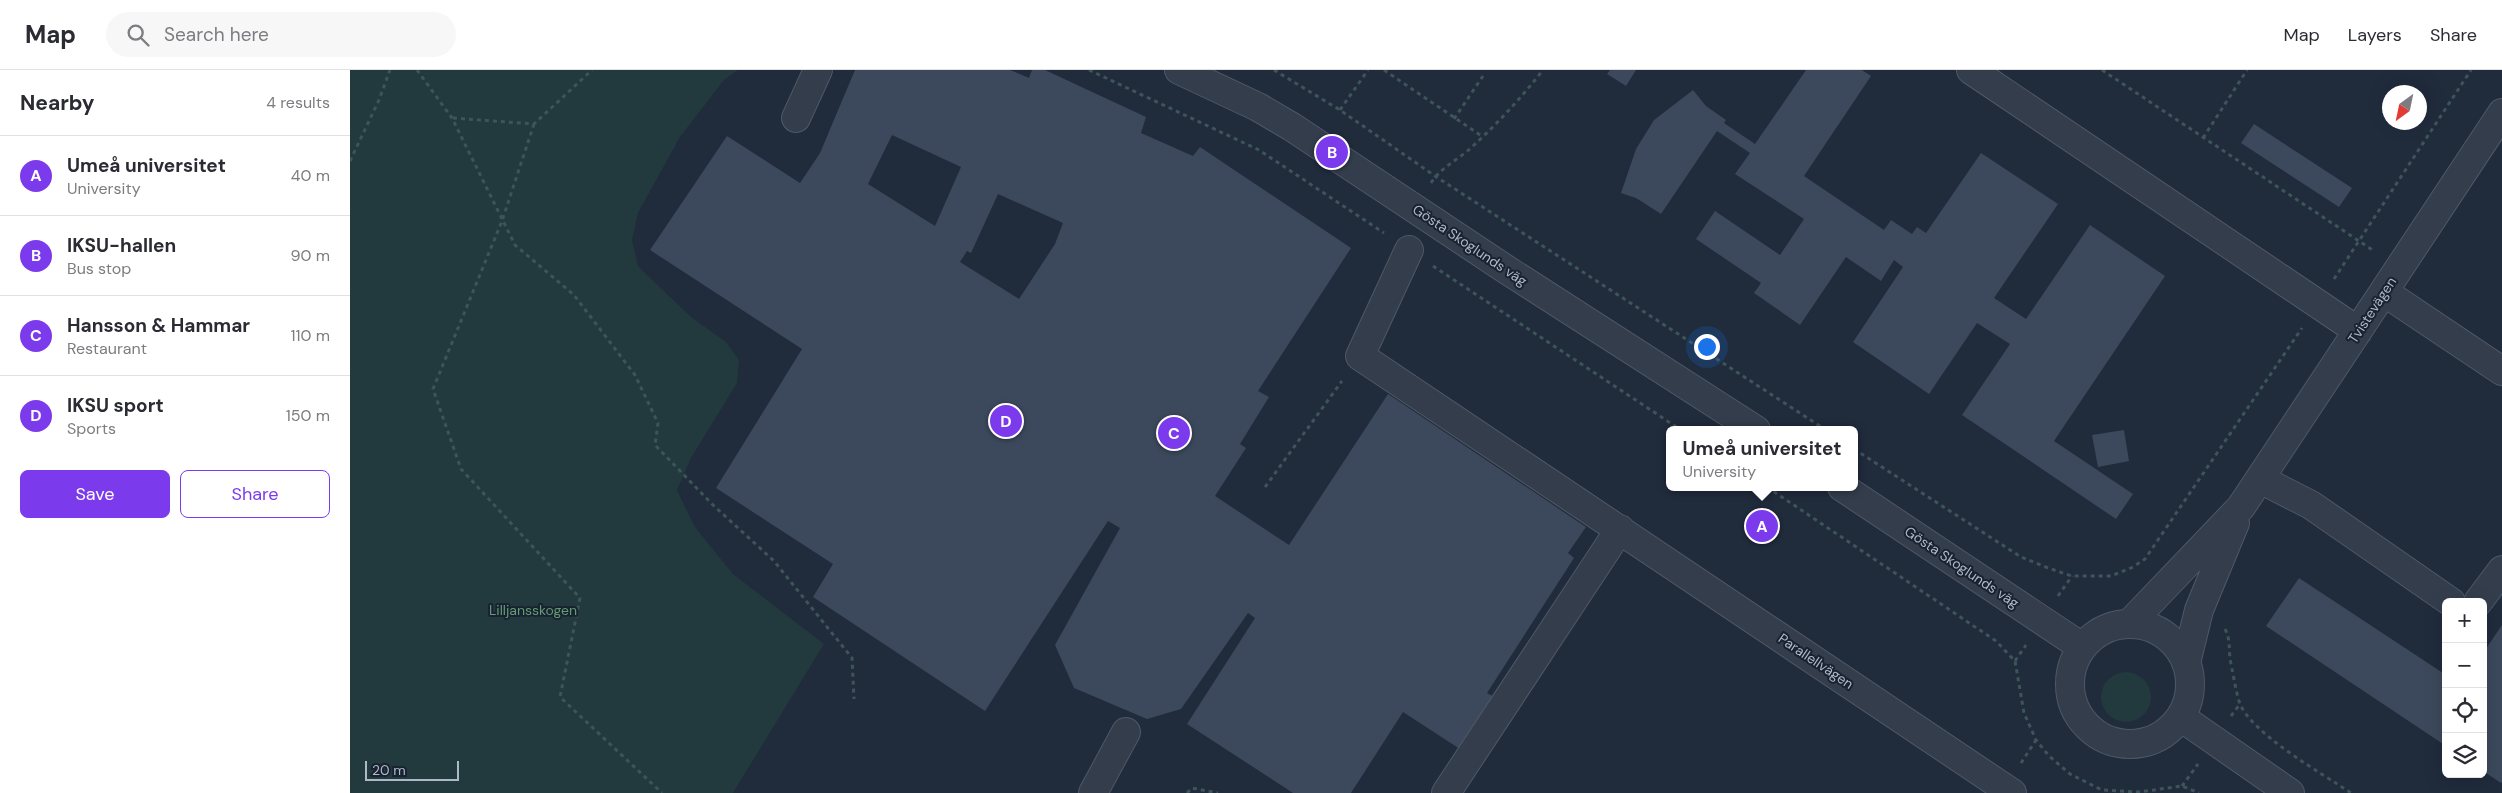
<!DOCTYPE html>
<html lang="en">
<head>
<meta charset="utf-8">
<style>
	:root { --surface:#fff; --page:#f7f7f7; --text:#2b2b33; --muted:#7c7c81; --line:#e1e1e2; --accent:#7c3aed }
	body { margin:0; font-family:"DM Sans",sans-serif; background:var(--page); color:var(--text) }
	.controls { position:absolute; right:15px; bottom:15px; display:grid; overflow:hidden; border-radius:8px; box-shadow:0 5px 20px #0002 }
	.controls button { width:45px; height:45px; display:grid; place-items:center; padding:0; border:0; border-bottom:1px solid var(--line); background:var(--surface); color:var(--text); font:25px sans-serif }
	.compass { position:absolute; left:2032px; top:15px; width:45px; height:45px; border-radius:50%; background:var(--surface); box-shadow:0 5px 20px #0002; rotate:213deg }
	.scale { position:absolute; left:15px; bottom:12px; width:94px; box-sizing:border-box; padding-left:5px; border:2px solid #afb8c8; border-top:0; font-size:14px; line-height:18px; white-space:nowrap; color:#afb8c8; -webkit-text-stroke:4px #192231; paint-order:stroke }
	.you { position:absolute; left:1356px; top:276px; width:18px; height:18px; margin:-12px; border:4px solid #fff; border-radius:50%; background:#1a73e8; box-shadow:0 0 0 8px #1a73e833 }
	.badge { display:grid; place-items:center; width:32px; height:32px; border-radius:50%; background:var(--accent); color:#fff; font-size:16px; font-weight:700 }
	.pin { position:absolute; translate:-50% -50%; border:2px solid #fff; box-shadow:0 1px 5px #0006 }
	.popup { position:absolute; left:1316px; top:356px; width:192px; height:65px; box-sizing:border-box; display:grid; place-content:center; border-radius:8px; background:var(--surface); filter:drop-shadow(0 1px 4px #0005); font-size:16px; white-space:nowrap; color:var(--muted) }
	.popup b { font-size:19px; color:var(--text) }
	.popup::after { content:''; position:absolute; left:50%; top:100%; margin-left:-10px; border:10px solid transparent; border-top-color:var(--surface) }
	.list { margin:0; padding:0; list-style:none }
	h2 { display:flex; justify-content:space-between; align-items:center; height:65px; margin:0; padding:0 20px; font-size:21px }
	h2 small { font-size:16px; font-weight:400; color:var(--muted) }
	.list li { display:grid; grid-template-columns:32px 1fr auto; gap:15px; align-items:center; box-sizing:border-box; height:80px; padding:0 20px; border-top:1px solid var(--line) }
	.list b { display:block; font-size:19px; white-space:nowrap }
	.list p { margin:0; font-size:16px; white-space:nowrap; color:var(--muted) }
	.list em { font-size:16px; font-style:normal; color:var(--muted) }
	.actions { display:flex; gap:10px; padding:15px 20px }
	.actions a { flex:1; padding:11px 0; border:1px solid var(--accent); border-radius:8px; text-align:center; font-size:18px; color:var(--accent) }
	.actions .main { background:var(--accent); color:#fff }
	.icon { flex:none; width:28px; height:28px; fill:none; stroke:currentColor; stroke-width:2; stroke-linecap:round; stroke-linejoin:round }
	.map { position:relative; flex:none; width:2152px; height:723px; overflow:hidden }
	header { display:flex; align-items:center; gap:30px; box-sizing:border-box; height:70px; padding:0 25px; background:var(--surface); border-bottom:1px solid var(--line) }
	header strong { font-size:24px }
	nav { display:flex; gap:28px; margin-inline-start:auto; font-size:18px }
	.search { width:350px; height:45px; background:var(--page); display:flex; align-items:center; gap:12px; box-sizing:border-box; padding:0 18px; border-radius:28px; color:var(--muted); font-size:19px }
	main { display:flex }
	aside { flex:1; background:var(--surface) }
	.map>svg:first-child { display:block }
	.green { fill:#22393d }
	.building { fill:#3c495c; fill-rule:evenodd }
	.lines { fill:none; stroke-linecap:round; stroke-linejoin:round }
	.minor-casing { stroke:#4f5867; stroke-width:30 }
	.path { stroke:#3d5558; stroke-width:3; stroke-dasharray:4 4; stroke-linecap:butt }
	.minor { stroke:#343d4c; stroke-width:28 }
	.labels { text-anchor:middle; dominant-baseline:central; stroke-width:4; stroke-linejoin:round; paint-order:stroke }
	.street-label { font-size:14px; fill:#afb8c8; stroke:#192231 }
	.park-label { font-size:14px; fill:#649c73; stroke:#192231 }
</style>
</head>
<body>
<header>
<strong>Map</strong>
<div class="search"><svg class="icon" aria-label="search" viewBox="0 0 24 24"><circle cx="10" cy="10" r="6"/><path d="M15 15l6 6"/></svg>Search here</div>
<nav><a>Map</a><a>Layers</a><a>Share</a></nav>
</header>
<main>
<aside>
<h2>Nearby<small>4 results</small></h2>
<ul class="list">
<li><span class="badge">A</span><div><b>Umeå universitet</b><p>University</p></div><em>40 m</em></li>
<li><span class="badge">B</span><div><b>IKSU-hallen</b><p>Bus stop</p></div><em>90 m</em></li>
<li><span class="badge">C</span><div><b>Hansson &amp; Hammar</b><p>Restaurant</p></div><em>110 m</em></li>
<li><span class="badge">D</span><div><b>IKSU sport</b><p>Sports</p></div><em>150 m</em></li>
</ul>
<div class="actions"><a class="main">Save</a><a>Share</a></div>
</aside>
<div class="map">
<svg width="2152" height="723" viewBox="0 0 2152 723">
	<rect width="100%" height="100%" fill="#202b3c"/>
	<path class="green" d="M0,0h388l-14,10 -44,57 -42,76 -6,27 6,26 53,51 35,25 13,18 -2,23 -46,75 -14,32 18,37 38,47 91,70 -91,149h-383z
		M1751 627a25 25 0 1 1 50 0a25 25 0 1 1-50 0Z"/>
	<path class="building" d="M505,0h155l19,8 3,-8h13l101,47 -5,16 52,23 7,-9 151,101 -93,143 11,6 -29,47 6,4 -31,48 74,49 99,-151 198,133 -18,26 6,5 -87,135 13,7 -34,53 -63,-41 -52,81h-58l-106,-69 68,-106 -7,-5 -67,96 -34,10 -73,-31 -19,-43 65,-117 -12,-7 -123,190 -172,-114 20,-33 -117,-76 86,-139 -152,-99 77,-114 73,47 20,-30zM542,65l69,32 -26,59 -67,-42zM648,124l65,29 -8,21 -36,55 -59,-37 7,-11 4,2z
		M1260,0h26l-10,16 -19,-12z
		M1456,0h56l9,6 -67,100 80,54 7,-10 21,14 5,-7 9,6 55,-80 77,51 -64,94 32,21 64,-94 75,51 -111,165 79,53 -17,25 -154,-104 48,-71 -33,-21 -48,71 -76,-52 50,-75 -9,-7 -13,21 -35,-24 -46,68 -46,-32 7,-10 -65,-44 19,-28 65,44 24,-36 -69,-45 15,-21 -33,-22 -56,83 -25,-16 -15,-5 15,-44 18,-29 39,-30 13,16 20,14 -2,3 31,21z
		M1904,54l98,64 -13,19 -98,-64z
		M1774,360l5,31 -31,6 -6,-32z
		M1949,508l147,97v71l-180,-120z
		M2152,555v157l-1,1 -18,-12v-118z"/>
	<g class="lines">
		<g class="minor-casing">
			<path id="minor" d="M829,0l79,37 34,20 215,143 249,160
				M1621,0l387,261
				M446,48l22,-48
				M1059,180l-49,106 652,437
				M2034,222l118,79
				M1910,409l51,26 140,97
				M1492,417l240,160
				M2128,532l24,-32
				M1780,553l111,-116 261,-394
				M1720 614a60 60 0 1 1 120 0a60 60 0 1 1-120 0Z
				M1836,593l13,-53 36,-87
				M1832,648l108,75
				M743,723l33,-61
				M1096,723l174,-264"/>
		</g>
		<path class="path" d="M67,0l35,48 63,127 59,50 61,80 23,48 -3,22 58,60 61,56 78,97 2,41
			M739,0l170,80 125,83
			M924,0l66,40 95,66 391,254
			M1034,0l99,67
			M1752,0l272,181
			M990,40l28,-40
			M103,48l81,6 58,-54
			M1104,49l29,-43
			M184,54l-32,97 -69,168 28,80 119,129 -20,99 102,96
			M1853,68l44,-68
			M0,91l29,-61 11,-30
			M1081,113c9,-15 28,-24 41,-36 26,-24 49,-49 71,-77
			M1083,196l248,164
			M1984,209l137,-209
			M1504,379l167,108 27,11 24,8h39l22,-9 12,-8 157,-231
			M915,417l77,-106
			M1417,417l229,154 19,20 9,52 12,27 13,16 21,18 32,16 37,2 43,-6 17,7
			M1708,526l14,-20
			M1875,559c5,9 4,19 5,30 3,14 5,28 9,42 9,31 84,73 112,92
			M1665,591l11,-16
			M1881,646l9,-12
			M1671,693l15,-23
			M1832,716l16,-22
			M837,723l5,-5 26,5"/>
		<use href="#minor" class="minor"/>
	</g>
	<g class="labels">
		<g class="street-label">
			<text transform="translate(1120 175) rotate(34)">Gösta Skoglunds väg</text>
			<text transform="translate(2022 240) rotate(-57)">Tvistevägen</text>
			<text transform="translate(1612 497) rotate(34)">Gösta Skoglunds väg</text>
			<text transform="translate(1466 591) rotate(34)">Parallellvägen</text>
		</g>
		<g class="park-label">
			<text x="183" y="540">Lilljansskogen</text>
		</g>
	</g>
</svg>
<div class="controls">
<button>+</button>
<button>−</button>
<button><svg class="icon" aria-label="locate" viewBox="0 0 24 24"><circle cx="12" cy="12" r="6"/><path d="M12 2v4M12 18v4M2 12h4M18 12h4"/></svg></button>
<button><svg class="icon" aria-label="layers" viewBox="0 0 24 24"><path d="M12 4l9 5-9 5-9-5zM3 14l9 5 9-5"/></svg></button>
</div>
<svg class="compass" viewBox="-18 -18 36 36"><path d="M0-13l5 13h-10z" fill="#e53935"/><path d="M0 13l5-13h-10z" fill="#7c7c81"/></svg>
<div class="scale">20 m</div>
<div class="you"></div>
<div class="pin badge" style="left:1412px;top:456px">A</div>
<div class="popup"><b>Umeå universitet</b>University</div>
<div class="pin badge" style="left:982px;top:82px">B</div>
<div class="pin badge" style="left:824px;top:363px">C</div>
<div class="pin badge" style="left:656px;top:351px">D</div>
</div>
</main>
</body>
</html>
